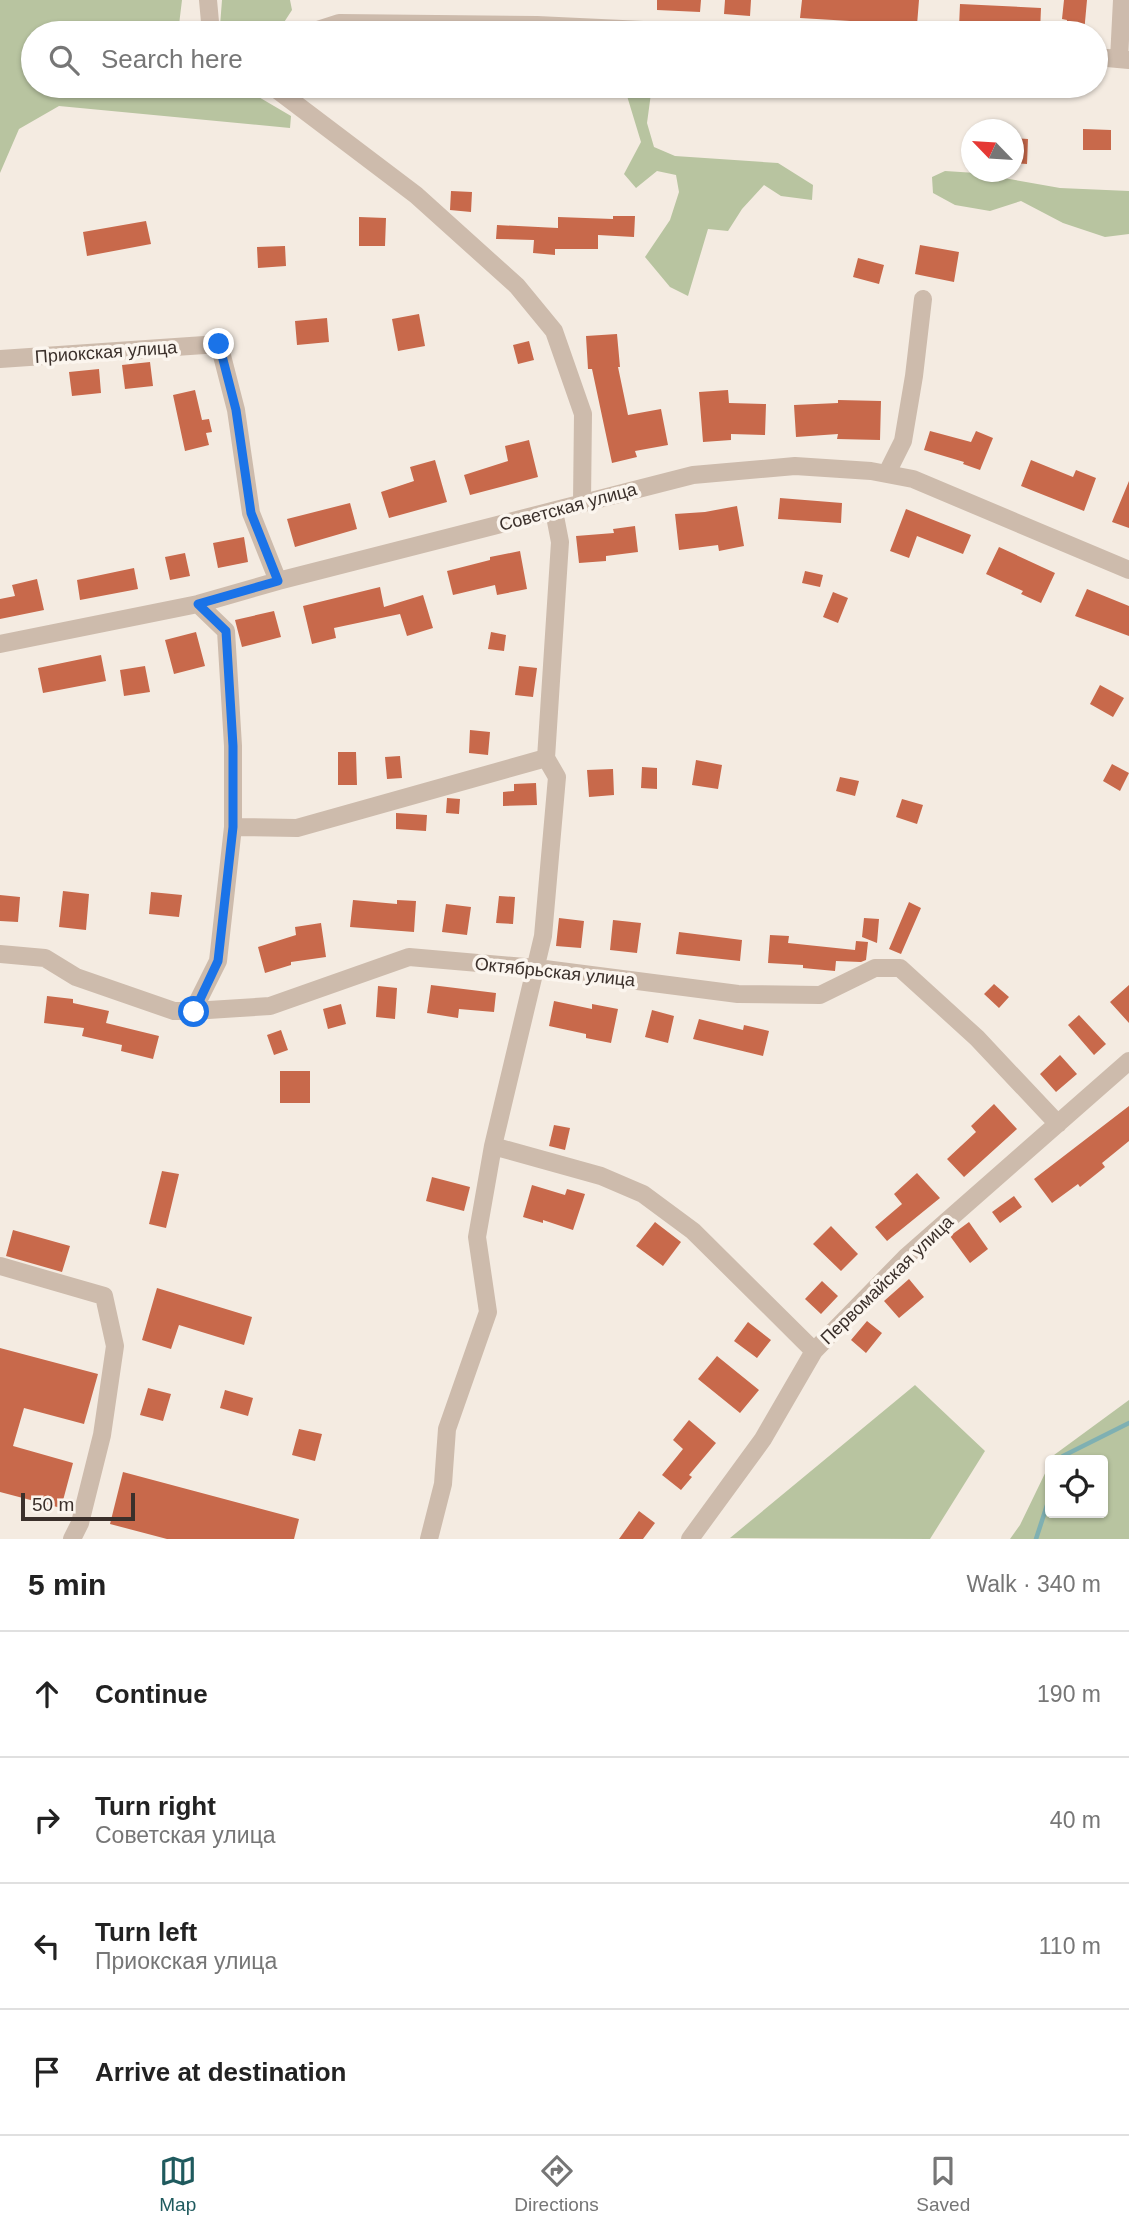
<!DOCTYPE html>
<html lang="en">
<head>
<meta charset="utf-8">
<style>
	:root { --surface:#fff; --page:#f6f6f6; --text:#222; --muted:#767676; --line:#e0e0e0; --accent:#1f5a5e }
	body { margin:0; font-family:Arial,sans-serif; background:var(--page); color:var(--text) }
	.controls { position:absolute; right:21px; bottom:21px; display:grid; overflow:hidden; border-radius:7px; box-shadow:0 2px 5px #0004 }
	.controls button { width:63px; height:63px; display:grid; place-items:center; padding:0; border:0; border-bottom:2px solid var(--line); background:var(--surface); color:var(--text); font:35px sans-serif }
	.compass { position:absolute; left:961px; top:119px; width:63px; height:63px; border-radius:50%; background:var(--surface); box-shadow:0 2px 5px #0004; rotate:295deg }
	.scale { position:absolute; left:21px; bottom:18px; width:114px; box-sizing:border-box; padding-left:7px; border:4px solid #3b302b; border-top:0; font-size:19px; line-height:24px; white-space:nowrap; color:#3b302b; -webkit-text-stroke:5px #fbf5ee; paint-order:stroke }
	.stop { position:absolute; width:21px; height:21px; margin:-16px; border:5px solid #1a73e8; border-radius:50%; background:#fff }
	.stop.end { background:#1a73e8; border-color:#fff; box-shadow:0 2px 7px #0008 }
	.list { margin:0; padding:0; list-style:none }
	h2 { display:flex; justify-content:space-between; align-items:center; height:91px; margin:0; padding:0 28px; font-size:30px }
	h2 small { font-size:23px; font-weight:400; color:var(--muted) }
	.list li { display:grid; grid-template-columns:46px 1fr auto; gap:21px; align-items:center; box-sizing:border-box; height:126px; padding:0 28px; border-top:2px solid var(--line) }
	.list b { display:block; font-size:26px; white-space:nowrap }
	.list p { margin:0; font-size:23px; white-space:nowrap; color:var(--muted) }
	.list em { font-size:23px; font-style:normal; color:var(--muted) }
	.icon { flex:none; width:38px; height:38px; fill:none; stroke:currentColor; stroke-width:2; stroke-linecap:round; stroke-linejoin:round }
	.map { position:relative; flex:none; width:1129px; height:1539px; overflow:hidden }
	.search { position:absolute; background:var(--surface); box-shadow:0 2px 5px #0004; left:21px; right:21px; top:21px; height:77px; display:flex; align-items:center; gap:18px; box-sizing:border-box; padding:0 24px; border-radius:38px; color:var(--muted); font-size:26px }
	.sheet { height:595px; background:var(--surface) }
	nav { display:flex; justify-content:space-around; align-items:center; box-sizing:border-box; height:98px; border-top:2px solid var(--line); background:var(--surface); font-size:19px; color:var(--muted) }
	nav a { display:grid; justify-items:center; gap:4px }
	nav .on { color:var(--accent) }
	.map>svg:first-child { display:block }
	.green { fill:#b8c4a0 }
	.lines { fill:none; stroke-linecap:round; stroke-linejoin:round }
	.stream { stroke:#7fb0b2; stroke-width:4.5 }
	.building { fill:#c8694b }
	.minor { stroke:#cdbbac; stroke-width:18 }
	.route { stroke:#1a73e8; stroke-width:9 }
	.labels { text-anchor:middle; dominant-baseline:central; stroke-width:7; stroke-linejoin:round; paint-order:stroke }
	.street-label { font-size:18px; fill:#3b302b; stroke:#fbf5ee }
</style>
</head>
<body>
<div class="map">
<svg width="1129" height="1539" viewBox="0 0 1129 1539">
	<rect width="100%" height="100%" fill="#f4ebe1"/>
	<path class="green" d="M0,0h182l-4,33h-145v53h207l51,30 -1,12 -231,-22 -40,23 -19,44z
		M222,0h68l2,10 -13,20 -13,3h-38l-8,-7z
		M624,86h28l-5,37 7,24 21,9 103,7 35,22 -1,15 -31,-4 -17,-11 -22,24 -14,22 -20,-2 -20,67 -18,-9 -25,-30 25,-37 9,-28 -3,-17 -19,-4 -21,17 -12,-14 17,-32z
		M945,171l31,2 84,15 69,3v43l-24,3 -42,-14 -42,-22 -31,10 -35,-6 -22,-12 -1,-16z
		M915,1385l70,66 -55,88 -200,-1z
		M1129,1400v139h-119l10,-14 30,-62v50h53v-53h-51l2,-5z"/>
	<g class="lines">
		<path class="stream" d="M1062,1460l1,-4 66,-33
			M1036,1539l14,-43"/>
	</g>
	<path class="building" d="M657,0h44l-1,12 -43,-2z
		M725,0h26l-1,16 -26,-2z
		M802,0h117l-2,25 -117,-7z
		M1064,0h23l-3,33 -18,-1 1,-12 -5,-1z
		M960,4l81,4 -1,24 -81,-5z
		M1083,129l28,1v20h-28z
		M1013,138l15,1 -1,25 -14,-1z
		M451,191l21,1 -1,20 -21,-2z
		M613,216h22l-1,21 -36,-2v14h-43v6l-22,-2 1,-13 -38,-1 1,-14 61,3v-11l55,2z
		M359,217l27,1 -1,28h-26z
		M146,221l5,23 -64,12 -4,-24z
		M920,245l39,7 -5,30 -39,-8z
		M285,246l1,20 -28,2 -1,-21z
		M858,258l26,7 -5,19 -26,-7z
		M419,314l6,32 -27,5 -6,-32z
		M327,318l2,24 -32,3 -2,-24z
		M617,334l3,33h-2l10,48 33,-6 7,36 -33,6 2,6 -25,6 -20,-94h-4l-2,-33z
		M529,341l5,19 -16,4 -5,-19z
		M150,362l3,24 -28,3 -3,-24z
		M99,369l2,24 -29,3 -3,-24z
		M195,390l7,30 7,-1 3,13 -6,1 3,12 -24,6 -12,-56z
		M728,390l1,13 37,1 -1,31 -34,-1v6l-28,2 -4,-50z
		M838,400l43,1 -1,39 -43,-1 1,-5 -42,3 -2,-32 44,-2z
		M930,431l41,11 5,-11 17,7 -13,32 -17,-6 1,-2 -40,-12z
		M529,440l9,37 -68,18 -6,-20 44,-14 -3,-15z
		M435,460l12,42 -58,16 -8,-26 33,-11 -4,-14z
		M1031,460l42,17 3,-7 20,8 -12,33 -63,-25z
		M1129,481v47l-17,-6z
		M780,498l62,5 -1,20 -63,-4z
		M350,503l7,26 -62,18 -8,-28z
		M737,506l7,40 -25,5 -1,-6 -39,5 -4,-36 30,-2z
		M906,509l65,26 -8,19 -46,-18 -8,22 -19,-7z
		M635,526l3,26 -32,4v5l-27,2 -3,-27 38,-3 -1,-4z
		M244,537l4,25 -30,6 -5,-25z
		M999,547l56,26 -14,30 -20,-9 2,-3 -37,-17z
		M520,551l7,38 -30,6 -2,-10 -42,10 -6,-24 43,-11v-3z
		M185,553l5,23 -20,4 -5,-23z
		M134,568l4,21 -58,11 -3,-20z
		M805,571l18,4 -3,12 -18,-4z
		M37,579l7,31 -44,9v-20l15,-3 -3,-11z
		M380,587l4,20 39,-12 10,33 -26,8 -7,-22 -66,14 2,10 -24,6 -9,-38z
		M1087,589l42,17v30l-54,-20z
		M833,592l15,6 -10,25 -15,-6z
		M274,611l7,26 -39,10 -7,-27z
		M196,632l9,34 -31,8 -9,-34z
		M491,632l15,3 -2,16 -16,-2z
		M101,655l5,26 -63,12 -5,-25z
		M145,666l5,26 -26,4 -4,-26z
		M519,666l18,2 -4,29 -18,-2z
		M1100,685l24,13 -11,19 -23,-13z
		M470,730l20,2 -2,23 -19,-2z
		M338,752h18l1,33h-19z
		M400,756l2,22 -15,1 -2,-22z
		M696,760l26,5 -4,24 -26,-4z
		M1112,764l17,9 -9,18 -17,-10z
		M642,767l15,1v21l-16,-1z
		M613,769l1,26 -25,2 -2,-27z
		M840,777l19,4 -4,15 -19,-5z
		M536,783l1,22 -34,1v-14l11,-1v-7z
		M447,798l13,1 -1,15 -13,-1z
		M902,799l21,6 -6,19 -21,-7z
		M396,813l31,2 -1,16 -30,-2z
		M63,891l26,3 -3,36 -27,-3z
		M151,892l31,3 -3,22 -30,-3z
		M0,895l20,2 -2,25 -18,-1z
		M499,896l16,1 -2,27 -17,-1z
		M353,900l44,4v-4l19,1 -2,31 -64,-5z
		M909,902l12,6 -20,46 -12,-5z
		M446,904l25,3 -4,28 -25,-3z
		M559,918l25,3 -3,27 -25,-2z
		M864,918l15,1 -2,24 -15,-6z
		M613,920l28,3 -4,30 -27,-3z
		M321,923l5,34 -35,5v3l-26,8 -7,-26 38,-12 -1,-8z
		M679,932l63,8 -2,21 -64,-7z
		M770,935l19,1 -1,7 67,7 1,-9 12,1 -2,18 -5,2 -25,-1 -1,10 -32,-3v-3l-35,-2z
		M994,984l15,13 -10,11 -15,-14z
		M431,985l65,8 -2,19 -35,-3 -1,9 -31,-5z
		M1129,985v38l-19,-21z
		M378,986l19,2 -2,31 -19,-2z
		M47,996l26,3v4l36,8 -3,12 53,13 -6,23 -32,-8 1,-6 -40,-9 2,-8 -40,-5z
		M554,1001l38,8v-5l26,5 -7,34 -25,-5v-4l-37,-8z
		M341,1004l5,20 -18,5 -5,-20z
		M652,1010l22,6 -6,27 -23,-6z
		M1079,1015l27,29 -12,11 -26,-30z
		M699,1019l44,11 1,-5 25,6 -6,25 -70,-17z
		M281,1030l7,20 -14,5 -7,-20z
		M1060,1055l17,19 -21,18 -16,-18z
		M280,1071h30v32h-30z
		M994,1104l23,25 -53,48 -17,-18 29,-27 -5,-6z
		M1129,1106v35l-27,22 3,4 -25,20 -2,-3 -26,19 -18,-24z
		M554,1125l16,3 -5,22 -16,-4z
		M162,1171l17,3 -13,54 -17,-4z
		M917,1173l23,25 -53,43 -12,-14 27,-23 -8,-10z
		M432,1177l38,10 -6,24 -38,-10z
		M532,1185l33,10 2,-6 18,5 -12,36 -30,-10v3l-20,-6z
		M1014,1196l8,11 -22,16 -8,-11z
		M655,1222l26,20 -18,24 -27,-20z
		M969,1222l19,27 -18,14 -20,-27z
		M831,1226l27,28 -17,17 -28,-27z
		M13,1230l57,16 -8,26 -56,-16z
		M909,1279l15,18 -25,21 -15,-17z
		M822,1281l16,15 -17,18 -16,-15z
		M157,1288l95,29 -8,28 -65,-20 -8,24 -29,-9z
		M867,1321l15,12 -16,20 -15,-13z
		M748,1322l23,18 -14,18 -23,-17z
		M0,1348l98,26 -14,50 -60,-16 -11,38 60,17 -12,45 -61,-16z
		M717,1356l42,34 -19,23 -42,-34z
		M148,1388l23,6 -8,27 -23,-6z
		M225,1390l28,8 -5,18 -28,-8z
		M689,1420l27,23 -27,32 3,2 -11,13 -19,-15 21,-26 -10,-9z
		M299,1429l23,5 -7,27 -23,-6z
		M123,1472l176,47 -5,20h-127l-57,-15z
		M639,1511l16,12 -12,16h-24z"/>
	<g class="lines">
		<path class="minor" d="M208,0l3,33
			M308,33l31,-10 198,2 170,8
			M1096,57l33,3
			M1119,59l3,-59
			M272,86l144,109 101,91 37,45 29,83 -1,88
			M0,359l219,-15 17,66 15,103 27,68
			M887,473l16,-32 11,-65 9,-77
			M0,644l198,-40 80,-23 415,-106 102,-9 76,5 42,8 216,91
			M233,827l64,1 249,-70
			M0,954l45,4 31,19 98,34h19l77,-5 139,-49 128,11 201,26 82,1 55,-27h25l77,70 81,86
			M193,1011l25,-50 15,-134v-81l-7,-115 -28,-27
			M493,1146l108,30 42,18 50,37 121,120
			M0,1266l104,30 11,50 -13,89 -22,88 -8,16
			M429,1539l14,-55 4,-55 41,-117 -11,-75 16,-91 50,-210 14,-159 -11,-19 14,-216 -6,-31
			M690,1539l73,-100 51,-88 92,-94 223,-196"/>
	</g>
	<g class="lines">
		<path class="route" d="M194,1012l24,-51 15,-134v-81l-7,-115 -28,-27 80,-23 -27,-68 -15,-103 -17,-66"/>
	</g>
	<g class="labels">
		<g class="street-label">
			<text transform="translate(106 352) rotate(-4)">Приокская улица</text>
			<text transform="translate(568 507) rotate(-15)">Советская улица</text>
			<text transform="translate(555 972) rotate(6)">Октябрьская улица</text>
			<text transform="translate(887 1280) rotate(-44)">Первомайская улица</text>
		</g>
	</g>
</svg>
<div class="controls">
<button><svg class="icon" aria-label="locate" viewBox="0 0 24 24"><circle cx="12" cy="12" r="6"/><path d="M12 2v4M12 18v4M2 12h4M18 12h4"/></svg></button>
</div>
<svg class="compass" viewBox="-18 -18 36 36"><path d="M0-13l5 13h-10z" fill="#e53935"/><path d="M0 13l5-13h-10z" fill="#767676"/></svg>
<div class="scale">50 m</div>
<div class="stop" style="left:194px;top:1012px"></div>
<div class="stop end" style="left:219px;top:344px"></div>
<div class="search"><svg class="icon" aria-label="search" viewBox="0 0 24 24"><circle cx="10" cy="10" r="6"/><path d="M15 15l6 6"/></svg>Search here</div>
</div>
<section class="sheet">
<h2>5 min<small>Walk · 340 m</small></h2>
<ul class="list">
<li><svg class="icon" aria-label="ahead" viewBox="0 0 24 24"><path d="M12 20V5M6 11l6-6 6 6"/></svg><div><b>Continue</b></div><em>190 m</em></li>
<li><svg class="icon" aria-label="right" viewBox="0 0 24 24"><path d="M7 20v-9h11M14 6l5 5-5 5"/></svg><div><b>Turn right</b><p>Советская улица</p></div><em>40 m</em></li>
<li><svg class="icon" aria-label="left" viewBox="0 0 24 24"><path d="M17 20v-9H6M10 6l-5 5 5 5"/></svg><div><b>Turn left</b><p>Приокская улица</p></div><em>110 m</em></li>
<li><svg class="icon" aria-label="arrive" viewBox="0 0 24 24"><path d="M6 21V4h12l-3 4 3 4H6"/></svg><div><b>Arrive at destination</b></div></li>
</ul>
</section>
<nav>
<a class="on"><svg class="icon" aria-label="map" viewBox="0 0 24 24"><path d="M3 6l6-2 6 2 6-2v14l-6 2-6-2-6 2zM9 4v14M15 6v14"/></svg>Map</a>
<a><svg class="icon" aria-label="directions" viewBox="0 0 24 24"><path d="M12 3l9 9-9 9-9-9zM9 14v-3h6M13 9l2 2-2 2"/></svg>Directions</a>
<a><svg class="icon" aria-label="saved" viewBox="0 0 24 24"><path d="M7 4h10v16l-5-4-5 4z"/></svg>Saved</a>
</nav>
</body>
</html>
